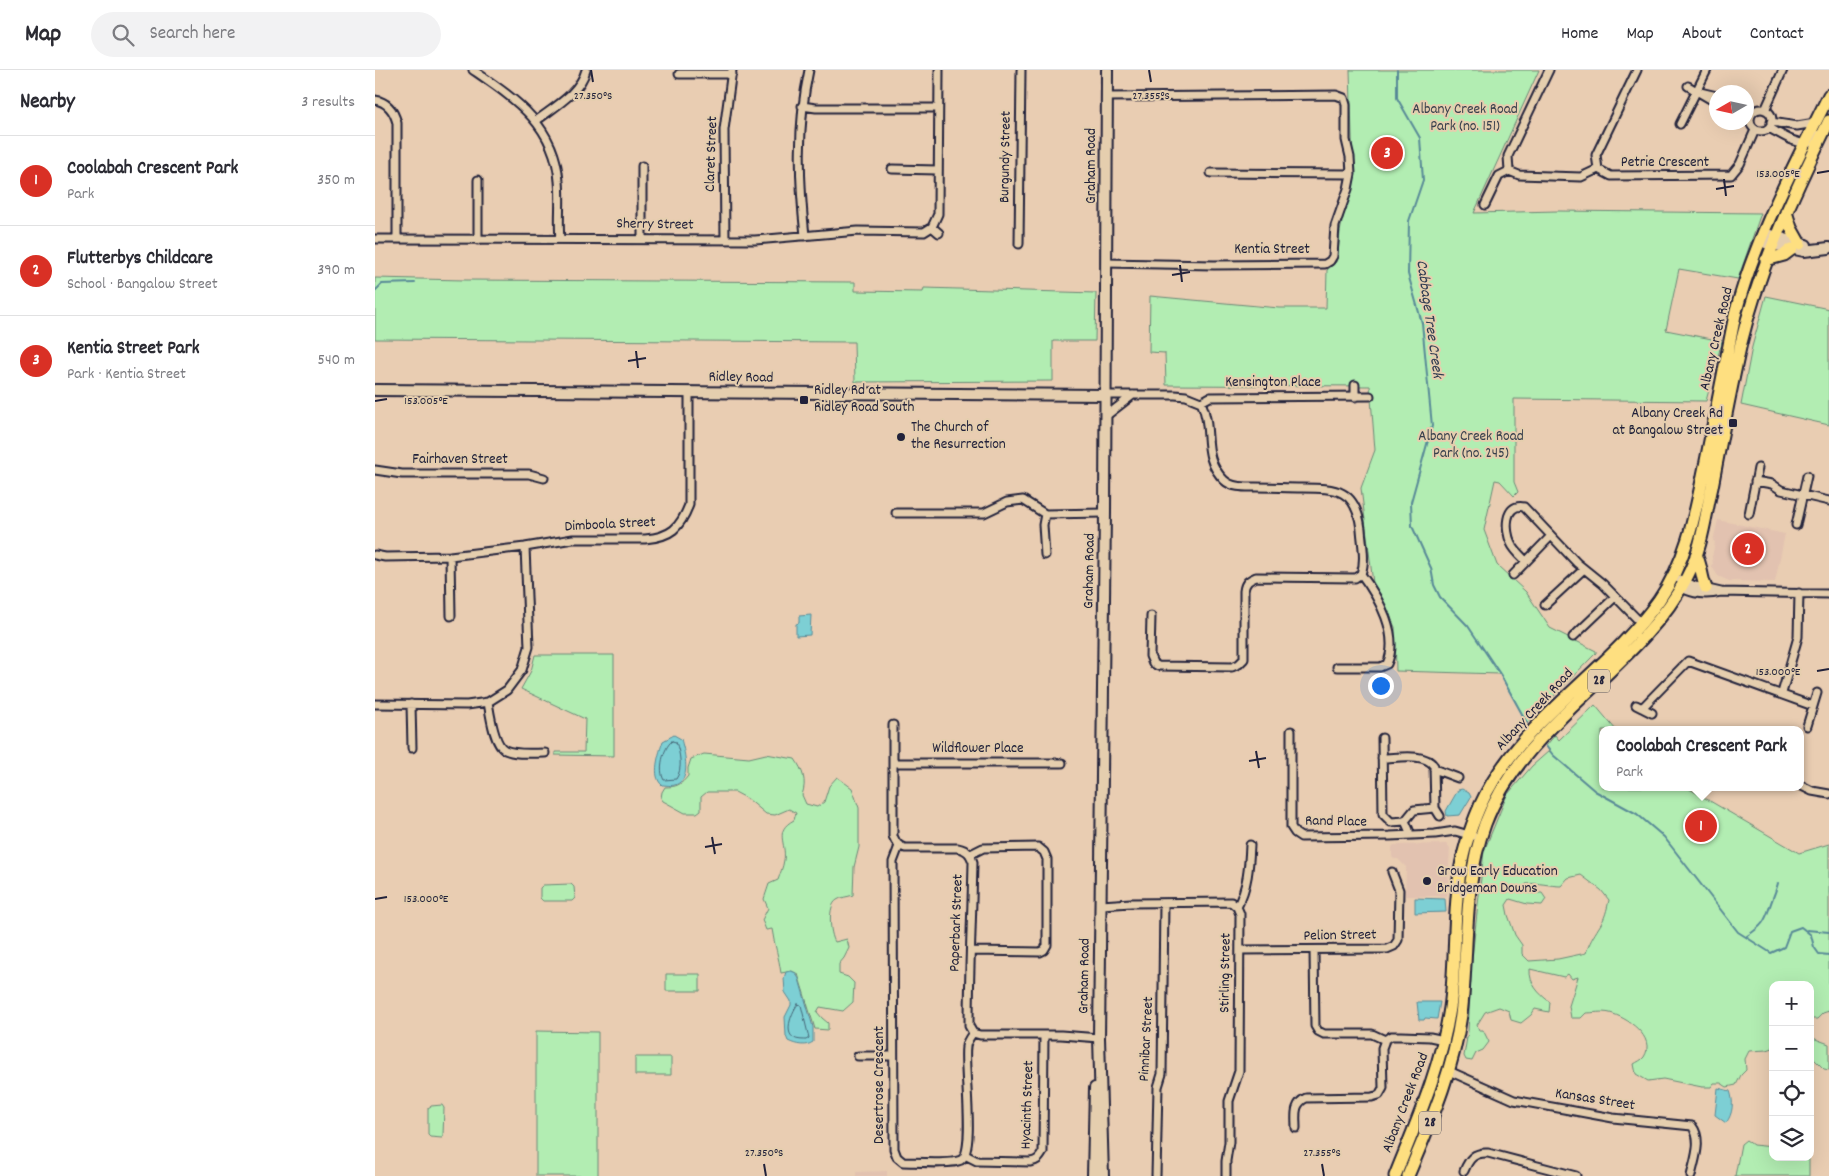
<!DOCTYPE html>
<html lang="en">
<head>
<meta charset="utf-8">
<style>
	:root { --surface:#fff; --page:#f2f2f3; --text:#2b2b33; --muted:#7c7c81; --line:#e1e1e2; --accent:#d93025 }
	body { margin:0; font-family:Dekko,sans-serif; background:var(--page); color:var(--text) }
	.controls { position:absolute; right:15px; bottom:15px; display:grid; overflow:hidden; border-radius:10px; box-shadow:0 5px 20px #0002 }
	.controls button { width:45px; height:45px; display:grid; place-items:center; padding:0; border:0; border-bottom:1px solid var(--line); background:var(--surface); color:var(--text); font:25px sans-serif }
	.compass { position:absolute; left:1334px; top:15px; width:45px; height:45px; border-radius:50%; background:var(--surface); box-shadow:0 5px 20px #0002; rotate:261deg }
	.you { position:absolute; left:1005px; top:615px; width:18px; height:18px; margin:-12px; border:4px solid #fff; border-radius:50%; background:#1a73e8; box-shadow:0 0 0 8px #1a73e833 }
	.badge { display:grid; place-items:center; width:32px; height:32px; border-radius:50%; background:var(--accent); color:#fff; font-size:16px; font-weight:700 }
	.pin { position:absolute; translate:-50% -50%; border:2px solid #fff; box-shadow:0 1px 5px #0006 }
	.popup { position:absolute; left:1224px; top:656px; width:205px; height:65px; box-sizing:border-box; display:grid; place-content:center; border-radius:10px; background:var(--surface); filter:drop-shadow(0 1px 4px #0005); font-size:16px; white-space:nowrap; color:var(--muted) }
	.popup b { font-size:19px; color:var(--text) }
	.popup::after { content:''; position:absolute; left:50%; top:100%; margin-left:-10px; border:10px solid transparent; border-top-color:var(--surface) }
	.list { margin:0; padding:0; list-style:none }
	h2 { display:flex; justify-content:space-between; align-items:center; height:65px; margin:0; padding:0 20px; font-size:21px }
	h2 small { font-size:16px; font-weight:400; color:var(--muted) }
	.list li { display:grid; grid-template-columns:32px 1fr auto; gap:15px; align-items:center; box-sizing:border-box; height:90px; padding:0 20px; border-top:1px solid var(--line) }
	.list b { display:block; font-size:19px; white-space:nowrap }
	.list p { margin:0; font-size:16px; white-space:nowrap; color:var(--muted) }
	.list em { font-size:16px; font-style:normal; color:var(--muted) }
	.icon { flex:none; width:28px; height:28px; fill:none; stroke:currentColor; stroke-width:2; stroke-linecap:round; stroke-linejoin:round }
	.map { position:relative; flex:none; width:1454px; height:1106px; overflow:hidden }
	header { display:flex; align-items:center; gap:30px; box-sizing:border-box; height:70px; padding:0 25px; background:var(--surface); border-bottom:1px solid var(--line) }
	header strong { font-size:24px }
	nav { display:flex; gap:28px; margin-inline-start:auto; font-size:18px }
	.search { width:350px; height:45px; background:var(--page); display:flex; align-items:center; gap:12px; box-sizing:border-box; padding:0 18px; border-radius:28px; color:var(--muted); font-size:19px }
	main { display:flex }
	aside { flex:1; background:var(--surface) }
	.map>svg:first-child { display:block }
	.built { fill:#e2c2b0 }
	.green { fill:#b2edb2; stroke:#6a8876; fill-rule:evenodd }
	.water { fill:#7dcfd4; stroke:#598a97 }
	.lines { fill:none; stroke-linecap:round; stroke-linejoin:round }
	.shore { stroke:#466778; stroke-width:1 }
	.stream { stroke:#598a97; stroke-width:2 }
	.street-casing { stroke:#22223b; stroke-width:11 }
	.secondary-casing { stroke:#22223b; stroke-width:14 }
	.primary-casing { stroke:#22223b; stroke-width:15 }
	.street { stroke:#e5ceae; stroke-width:7 }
	.secondary { stroke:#e5ceae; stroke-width:10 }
	.primary { stroke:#fedf80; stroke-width:11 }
	.ticks { fill:none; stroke:#22223b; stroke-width:2 }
	.poi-dot { fill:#22223b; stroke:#e5ceae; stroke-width:2 }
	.labels { text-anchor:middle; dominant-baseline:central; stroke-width:4; stroke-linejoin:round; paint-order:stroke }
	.shield { fill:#e5ceae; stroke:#5c565e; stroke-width:1 }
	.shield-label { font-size:14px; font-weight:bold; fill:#22223b }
	.park-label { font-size:15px; fill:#38404d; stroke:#e5ceae }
	.street-label { font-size:15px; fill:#22223b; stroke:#e5ceae }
	.poi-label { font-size:15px; fill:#22223b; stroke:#e5ceae; text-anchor:start }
	.water-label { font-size:16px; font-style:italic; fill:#303c52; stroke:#e5ceae }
	.ticks-label { font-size:12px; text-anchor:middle; fill:#22223b; stroke:#e5ceae; stroke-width:4; stroke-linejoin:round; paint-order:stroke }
</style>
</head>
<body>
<header>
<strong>Map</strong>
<div class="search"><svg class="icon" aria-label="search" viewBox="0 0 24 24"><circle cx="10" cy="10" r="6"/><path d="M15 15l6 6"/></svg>Search here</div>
<nav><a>Home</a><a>Map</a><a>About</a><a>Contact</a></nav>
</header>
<main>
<aside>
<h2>Nearby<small>3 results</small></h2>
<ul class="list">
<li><span class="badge">1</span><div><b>Coolabah Crescent Park</b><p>Park</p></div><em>350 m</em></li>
<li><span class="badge">2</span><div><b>Flutterbys Childcare</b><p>School · Bangalow Street</p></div><em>390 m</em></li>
<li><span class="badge">3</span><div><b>Kentia Street Park</b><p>Park · Kentia Street</p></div><em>540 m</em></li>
</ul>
</aside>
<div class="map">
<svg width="1454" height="1106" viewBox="0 0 1454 1106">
	<rect width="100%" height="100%" fill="#e9cdb2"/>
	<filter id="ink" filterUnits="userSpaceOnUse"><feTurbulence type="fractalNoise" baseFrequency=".02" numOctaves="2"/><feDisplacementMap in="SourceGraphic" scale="10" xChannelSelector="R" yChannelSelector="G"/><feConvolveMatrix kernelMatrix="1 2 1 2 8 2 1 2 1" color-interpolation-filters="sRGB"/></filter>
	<g filter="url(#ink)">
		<path class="built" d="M1343,450l67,14 -10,48 -46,-1 -11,-5 -7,-11 2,-1 -1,-7 3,-15 -2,-1z
			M1071,774l4,4 -3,48h-42l1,-29 -8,-8h-4l-2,-2v-10l2,-2z
			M512,1101v5h-31v-4z"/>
		<path class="green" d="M975,0h189l-65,143 84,-2 203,2 -23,66 -59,-10 -13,61 56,11 -16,60 -192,-2v83l4,10 -4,4 -14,-15 -5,-1 -11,50 13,35 29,27 24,36 46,23v2l-69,70 -27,-49 -104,-3 -1,-44 -22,-44 -12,-95 14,-38 -5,-64 -204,-1 -1,-32 -16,-1 1,-56 129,12h47l1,-38 9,-8 2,-9 2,-21 13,-64z
			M0,208l89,2 391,2v9l68,1 1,-4 172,5 -1,48h-42v40l-198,1 -1,-40 -479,-3z
			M1391,226l63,13v116l-88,-20 11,-58z
			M160,585h79v101l-59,-1v-3h29l1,-33 -64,-30 10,-18z
			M1220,635l21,25h-14v57h84l113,66 30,-9v167l-6,2 -6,6h-7v-34h-37v63l-6,2 -18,1 -4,8 1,11 -5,5 -5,10 -9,2 -6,-4h-7l-3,4h-9l-39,-8 -15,2 -12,-7 -2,-10c3,-2 8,-4 10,-7 13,-20 -18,-40 -34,-44 -8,-2 -17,0 -24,0l-5,5h-10l-2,-12 9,-29 -6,2 -4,-5 -4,3 -34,-8c-1,15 9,25 20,33l-1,10 -14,-3 -4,6 -10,8 -10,-3 -2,-9 -10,-4 -14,5 -8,13 2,5h4l6,12 -6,8 -7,3 -4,8 -6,-1 -2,-4 4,-25 4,-73 12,-107 23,-56 25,-29 17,-15 -3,-5 9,-11 4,5zM1206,805l20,15 8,10c-2,9 -4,19 -10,27 -6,10 -9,14 -13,26l-28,6 -29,2 -7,-7v-9l-7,-10 -7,-20 -2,-10 4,-6 17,5 15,1 4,-6 -4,-6h-11l-9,-2 4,-7c13,-2 23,2 35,2l7,-8z
			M329,684l45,4 17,-4 29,5c8,12 12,22 7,36l4,9 11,3 7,-5 5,-16 8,-9 15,11 7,20v39l-5,20 -1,28c-5,2 -12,2 -16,5 -10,6 -7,34 -2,42l12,-3 2,9 -5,10 -5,6v10l9,3 6,6 -1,19 -10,9 -23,-4 -3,5 5,6 6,5v7l-13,-1 -17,-55 -6,-3 -11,2c-2,-16 -7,-29 -9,-44l-6,1 -4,-10 6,-12 -4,-9 5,-15 9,-4c2,-6 5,-13 6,-20 3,-17 -11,-29 10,-40l2,-7 -7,-4 -14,6 -9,-1 -18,-15 -13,-7h-28l-6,5v13l-4,3h-12l-22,-12 -2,-3 1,-6 3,-5c11,0 16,-2 23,-11v-8l3,-9z
			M196,814l3,3 1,11 -3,3h-29l-3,-3v-10l3,-3z
			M291,904h34v17h-34z
			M161,961l62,1v144h-62z
			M1435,967l19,7v26l-5,-1 -14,-14z
			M260,987h36v18h-36z
			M67,1035l2,3 -1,27 -1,3 -12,-1 -2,-2v-27l3,-2z
			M1371,1070l7,5 20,2v10h36v19h-74l6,-32z"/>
		<path class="water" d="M436,545l-1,20 -14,1v-12l3,-1v-7z
			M299,665l7,4c3,11 10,37 -2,44 -5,4 -12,2 -17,2 -11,-9 -3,-32 1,-44z
			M1087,719l7,4 2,4 -11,18 -13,1 -1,-5 12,-21z
			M1040,828l30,1 1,13 -31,1z
			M416,901l5,2 3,6 14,48v15c-7,5 -17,3 -25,-1l-2,-5 -1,-19 6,-12v-4l-6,-9 -1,-14 2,-6z
			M1042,932h23l-3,17 -12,-1 -1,2h-5z
			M1343,1018l12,3c4,11 3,23 -4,32l-11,-8z"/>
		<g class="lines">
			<path class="shore" d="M297,671l4,1c4,11 7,27 0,37l-12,1c-6,-10 -1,-32 8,-39z
				M423,934l3,1 8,33 -3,2c-3,0 -9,0 -12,-2 -11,-6 -1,-28 4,-34z"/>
			<path class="stream" d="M1022,0v28l23,40 3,42 -14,41 -1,53 14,49 10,103 -21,76 1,24 19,42 3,17 6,12 28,29 32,48 27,49
				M0,221l7,-7 33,-1
				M1171,676l7,9 42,36 42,23 27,23 74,95 33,21 13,-6 6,-16 11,-4 10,8 3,12 5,7 10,1
				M1432,860l22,2
				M1372,866c15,-10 18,-14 23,-30 3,-9 6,-15 8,-23"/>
			<g class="street-casing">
				<path id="street" d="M98,0c42,29 82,55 86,111 2,20 -1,39 1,58
					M1174,0l-41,86 1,15 10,4 62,2 17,-8
					M1262,0l-41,85 2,14 13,7 120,-1 9,-11 15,-34
					M304,4h53
					M1313,16l29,17
					M1325,22l17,4
					M0,30c13,2 19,11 22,23v116
					M427,36l14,2h122
					M1375 50a11 11 0 1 1 22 0a11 11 0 1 1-22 0Z
					M1390,40l18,-40
					M161,51c18,-14 44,-28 50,-51
					M1396,52l26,4 18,-3
					M1305,54l27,-54
					M1394,58c12,6 26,17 41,15l6,-8 4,-1
					M267,96v73
					M517,99l46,1
					M836,103l140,1
					M1110,135l14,-29 10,-5
					M557,157l7,6
					M430,166c-6,-56 -8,-111 4,-166
					M0,169l380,1 103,-9 66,1 8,-5 6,-13 1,-144
					M103,170v-60
					M350,170l-1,-110 8,-60
					M644,174l2,-174
					M731,193l108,2 111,-1 5,-3 3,-5 2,-30 13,-37 3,-15 -1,-17 -4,-17v-35l-2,-7 -8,-3 -229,2
					M731,325h69l11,1 15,6 9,-5 160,-1
					M980,327v-12
					M731,346l27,-21
					M0,400l27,4h127l15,4
					M1380,411l17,3 9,6 48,11
					M521,443h88l23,-11 16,-2 22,14 60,-1
					M1374,444l9,-46
					M1421,455l11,-49
					M0,485l10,2 65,-1 75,-9 48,-8h72c26,-2 35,-11 44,-34v-113
					M670,485l-2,-30 2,-11
					M75,486l1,60
					M1151,491c-5,-5 -12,-11 -15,-18 -6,-12 -7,-40 13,-36l53,56 26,21 38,39
					M1138,505l38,-39
					M1299,507l21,9 26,6
					M1304,517c15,7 26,9 42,5l108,2
					M1170,535l39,-36
					M776,546l-1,40 3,7 5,3 74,1 7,-3 5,-5v-68c1,-9 5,-11 12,-14l99,1 6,-4c5,-14 1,-30 0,-45 -5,-40 -24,-41 -59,-41 -15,0 -30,-1 -46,-1 -10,0 -24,1 -32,-7 -24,-24 -10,-50 -23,-78
					M1198,567l42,-40
					M962,597h43l7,-3c13,-29 -8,-66 -26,-90
					M1407,623l16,-56 1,-44
					M113,632c2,12 6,43 17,48 11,5 28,3 40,3
					M0,634l92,1 21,-3 19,-12 15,-20 7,-23 -4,-100
					M36,634l1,44
					M1261,635l16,8
					M1267,638l46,-47 125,45
					M518,655v111c3,7 5,10 12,12h53c9,2 12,5 15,14 -1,55 -4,109 -4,164l4,7 7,2h81l38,3
					M1432,656l10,-33
					M916,661v96l4,6 6,4 89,-1 45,-2 20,-3 25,7
					M1007,668l1,76 8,8 14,-1
					M1007,688c15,0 43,-6 52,8l1,42 -21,2 -9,11
					M518,693h169
					M1059,699l24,9
					M1425,715l12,6 17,3
					M1060,738l5,8
					M1030,751l4,9v5
					M524,776l-6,16 1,287 3,8 6,5c12,0 48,3 58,-2 15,-9 2,-93 5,-113 0,-5 4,-10 7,-14
					M596,784l12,-6 55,-1 6,5 3,7v86l-3,5 -4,2 -68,-1
					M726,835l30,-2 100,-1 6,5 3,7 -1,157 -10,30v41l-3,19v15
					M862,837c11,-20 12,-41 13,-62
					M865,880l147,-1 7,-3 4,-6 1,-50 -7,-18
					M939,880l1,76 3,5 6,3h48l13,6
					M483,986h35
					M1074,1001l65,29 99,18 79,8c11,14 2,35 -1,50
					M921,1058c0,-12 -3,-24 10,-30l66,-1 7,-2 4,-7 -1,-40 3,-8 6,-4h10l29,1 14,3
					M590,1085l12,6 53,1c7,-1 9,-3 13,-10l1,-117
					M1089,1101c5,-12 10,-19 24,-18l88,23
					M781,1106l2,-89 4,-13 2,-171"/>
			</g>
			<g class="secondary-casing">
				<path id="secondary" d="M1388,163l43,12
					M1391,173l38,8 25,-3
					M0,320l731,5
					M718,1106l2,-88
					M728,1106l-4,-138 6,-525 2,-443"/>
			</g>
			<g class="primary-casing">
				<path id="primary" d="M1411,142l5,16 9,16
					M1391,190l18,-5 8,-6
					M1321,485c6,11 5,22 10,33
					M1020,1106c22,-55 46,-109 55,-168 6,-43 3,-86 9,-129 3,-26 11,-50 21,-73 38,-85 127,-132 179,-206 29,-41 37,-91 47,-139 10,-49 19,-98 29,-146 20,-77 59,-149 94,-220
					M1033,1106c22,-53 45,-104 53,-161 8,-64 1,-129 24,-191 38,-102 153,-153 202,-247 15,-28 18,-60 25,-90 9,-48 18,-96 29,-144 19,-78 53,-150 88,-222"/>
			</g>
			<use href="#street" class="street"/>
			<use href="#secondary" class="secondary"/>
			<use href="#primary" class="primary"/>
		</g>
	</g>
	<path class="ticks" d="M216,0l2,12M774,0l2,12M1442,103l12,-2M1349,109l2,17M1341,119l18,-3M805,195l2,17M797,205l18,-3M261,281l2,17M253,291l18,-3M0,331l12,-2M1442,601l12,-2M881,681l3,17M874,691l17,-3M337,767l3,17M330,777l17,-3M0,829l12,-2M389,1094l2,12M947,1094l2,12"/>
	<g class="poi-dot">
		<rect x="424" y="325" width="10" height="10" rx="2.5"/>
		<rect x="1353" y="348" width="10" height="10" rx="2.5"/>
		<circle cx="526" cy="367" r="5"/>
		<circle cx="1052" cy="811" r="5"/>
	</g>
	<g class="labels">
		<g class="shield">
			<rect x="1213" y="599.5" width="22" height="23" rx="4"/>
			<rect x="1044" y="1041.5" width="22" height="23" rx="4"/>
		</g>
		<g class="shield-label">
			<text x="1224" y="611">28</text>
			<text x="1055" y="1053">28</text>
		</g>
		<g class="park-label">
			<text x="1090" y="40">Albany Creek Road<tspan x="1090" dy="17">Park (no. 151)</tspan></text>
			<text x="1096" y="367">Albany Creek Road<tspan x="1096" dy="17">Park (no. 245)</tspan></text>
		</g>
		<g class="street-label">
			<text transform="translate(337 84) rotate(-88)">Claret Street</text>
			<text transform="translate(631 87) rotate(-89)">Burgundy Street</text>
			<text x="1290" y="93">Petrie Crescent</text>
			<text transform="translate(717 96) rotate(-90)">Graham Road</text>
			<text transform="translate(280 155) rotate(1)">Sherry Street</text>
			<text x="897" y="180">Kentia Street</text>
			<text transform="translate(1342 269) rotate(-77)">Albany Creek Road</text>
			<text transform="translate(366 308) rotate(1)">Ridley Road</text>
			<text x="898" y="313">Kensington Place</text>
			<text x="85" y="390">Fairhaven Street</text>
			<text transform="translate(235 455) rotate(-3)">Dimboola Street</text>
			<text transform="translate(715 501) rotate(-89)">Graham Road</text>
			<text transform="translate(1160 640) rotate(-47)">Albany Creek Road</text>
			<text x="603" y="679">Wildflower Place</text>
			<text transform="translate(961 752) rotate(1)">Rand Place</text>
			<text transform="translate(582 853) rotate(-88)">Paperbark Street</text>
			<text transform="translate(965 866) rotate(-1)">Pelion Street</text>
			<text transform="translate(851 903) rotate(-89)">Stirling Street</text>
			<text transform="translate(710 906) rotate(-89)">Graham Road</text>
			<text transform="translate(772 969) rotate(-87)">Pinnibar Street</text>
			<text transform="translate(505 1015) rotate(-90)">Desertrose Crescent</text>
			<text transform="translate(1220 1030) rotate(9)">Kansas Street</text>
			<text transform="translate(1031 1033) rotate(-69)">Albany Creek Road</text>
			<text transform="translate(653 1035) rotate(-88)">Hyacinth Street</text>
		</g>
		<g class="poi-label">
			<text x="439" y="321">Ridley Rd at<tspan x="439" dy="17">Ridley Road South</tspan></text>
			<text x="1348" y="344" text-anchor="end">Albany Creek Rd<tspan x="1348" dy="17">at Bangalow Street</tspan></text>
			<text x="536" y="358">The Church of<tspan x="536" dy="17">the Resurrection</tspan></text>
			<text x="1062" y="802">Grow Early Education<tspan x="1062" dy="17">Bridgeman Downs</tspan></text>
		</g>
		<g class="water-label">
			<text transform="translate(1054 249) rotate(82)">Cabbage Tree Creek</text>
		</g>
	</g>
	<g class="ticks-label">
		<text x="218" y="29">27.350°S</text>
		<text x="776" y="29">27.355°S</text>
		<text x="1403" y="107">153.005°E</text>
		<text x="51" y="334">153.005°E</text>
		<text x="1403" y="605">153.000°E</text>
		<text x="51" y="832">153.000°E</text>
		<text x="389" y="1086">27.350°S</text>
		<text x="947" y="1086">27.355°S</text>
	</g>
</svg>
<div class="controls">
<button>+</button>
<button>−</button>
<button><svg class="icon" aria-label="locate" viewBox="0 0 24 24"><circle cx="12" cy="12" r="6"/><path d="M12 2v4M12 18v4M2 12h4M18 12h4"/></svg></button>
<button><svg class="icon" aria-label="layers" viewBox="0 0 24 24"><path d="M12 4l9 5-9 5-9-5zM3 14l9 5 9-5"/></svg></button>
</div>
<svg class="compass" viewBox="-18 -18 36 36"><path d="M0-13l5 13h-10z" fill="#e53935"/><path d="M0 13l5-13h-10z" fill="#7c7c81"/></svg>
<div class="you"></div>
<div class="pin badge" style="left:1326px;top:756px">1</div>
<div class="popup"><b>Coolabah Crescent Park</b>Park</div>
<div class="pin badge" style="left:1373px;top:479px">2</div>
<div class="pin badge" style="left:1012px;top:83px">3</div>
</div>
</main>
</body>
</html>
